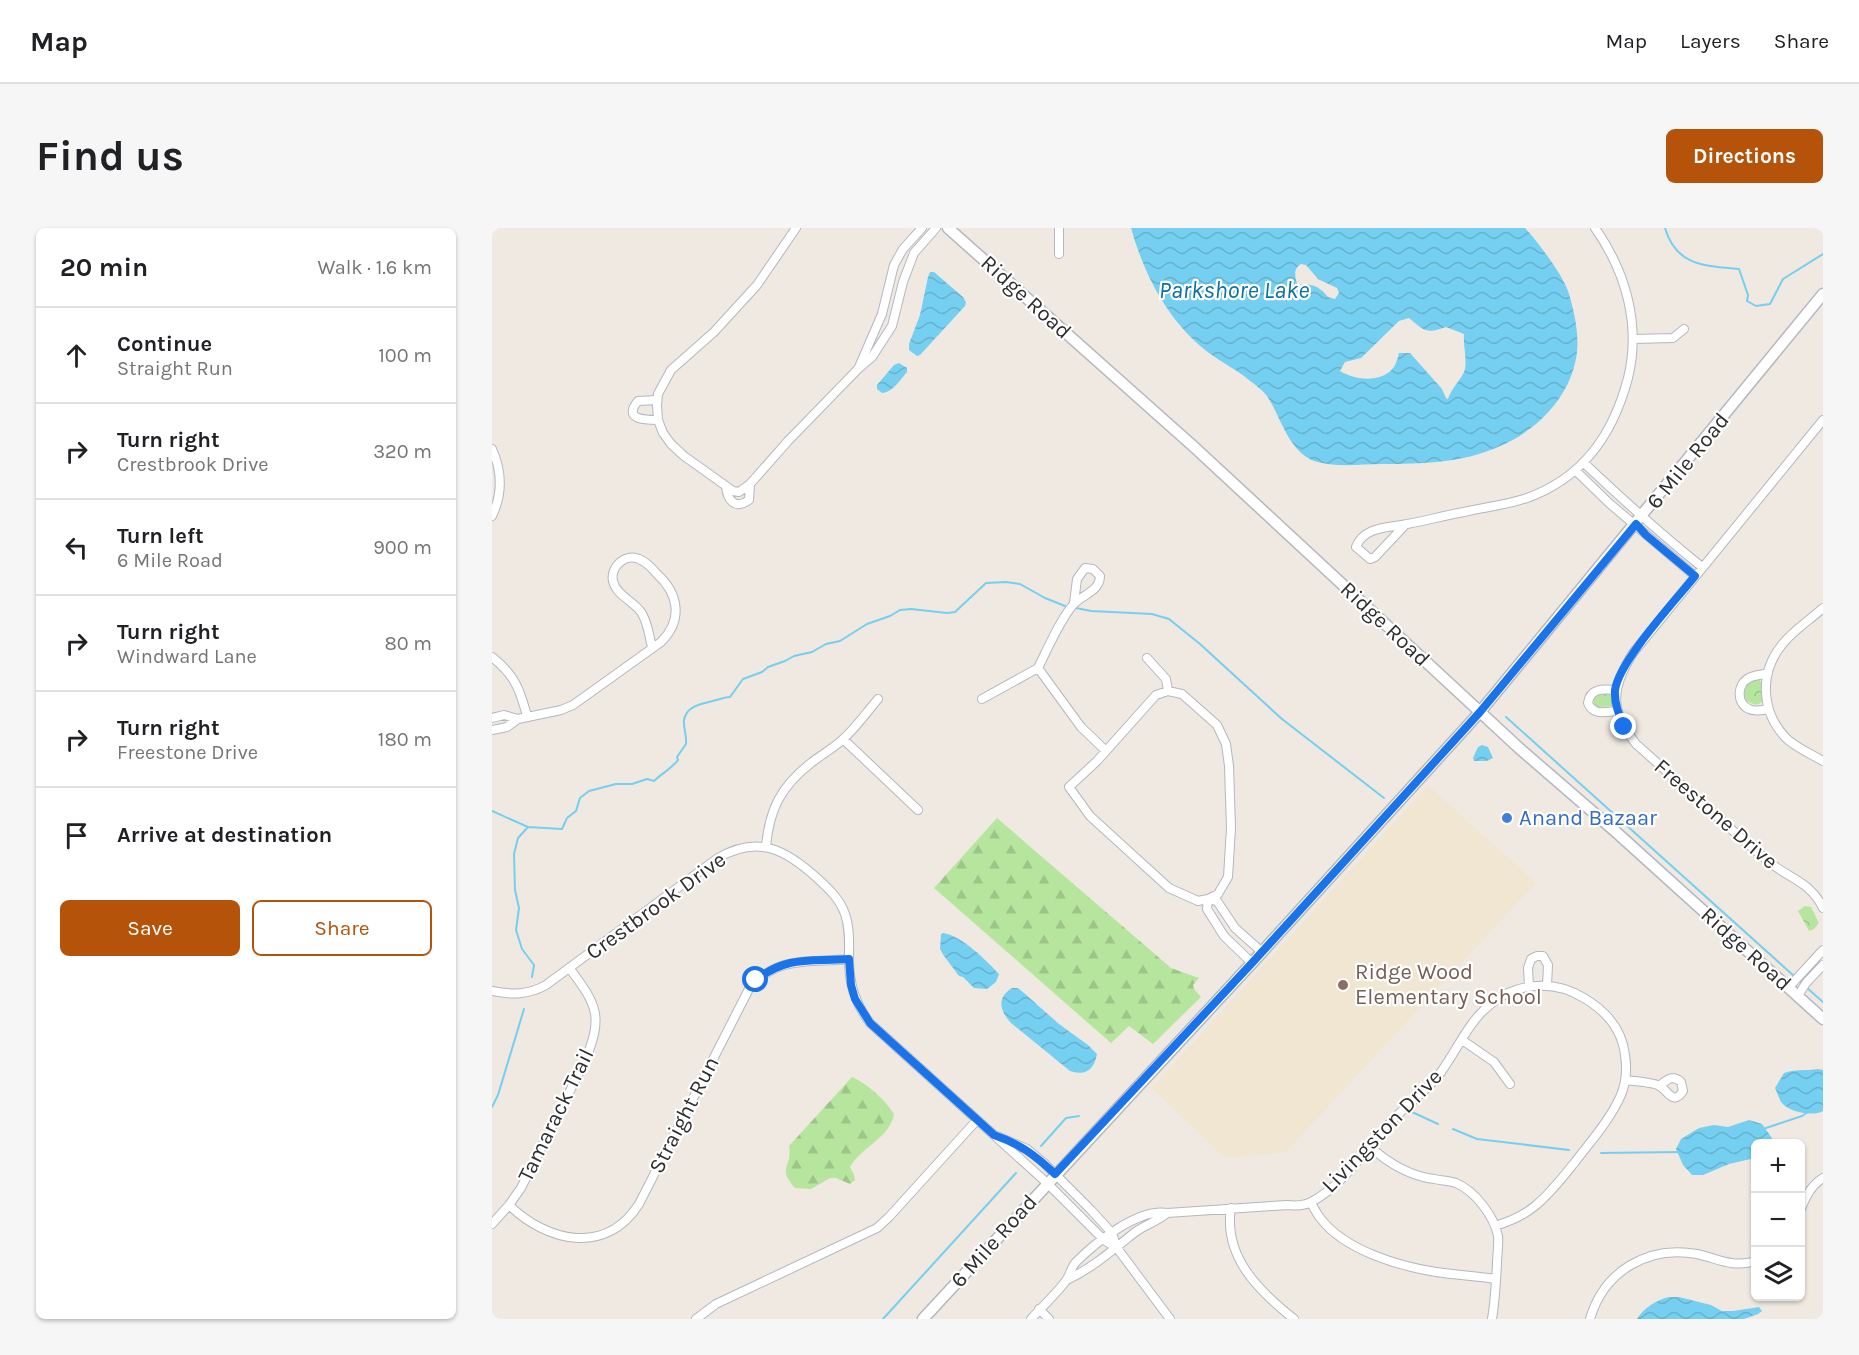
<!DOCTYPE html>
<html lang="en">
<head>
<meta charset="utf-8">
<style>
	:root { --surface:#fff; --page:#f6f6f6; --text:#202124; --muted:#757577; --line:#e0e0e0; --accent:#b45309 }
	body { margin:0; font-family:Karla,sans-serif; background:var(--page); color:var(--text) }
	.controls { position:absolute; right:18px; bottom:18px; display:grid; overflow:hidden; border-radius:9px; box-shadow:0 2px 4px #0004 }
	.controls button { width:54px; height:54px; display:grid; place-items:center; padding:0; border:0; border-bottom:2px solid var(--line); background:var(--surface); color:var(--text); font:30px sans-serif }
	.stop { position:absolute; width:18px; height:18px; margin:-14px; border:4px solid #1a73e8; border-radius:50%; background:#fff }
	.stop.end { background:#1a73e8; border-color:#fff; box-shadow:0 2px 6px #0008 }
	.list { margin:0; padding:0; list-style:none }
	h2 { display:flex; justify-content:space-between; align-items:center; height:78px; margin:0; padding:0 24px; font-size:26px }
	h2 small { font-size:20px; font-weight:400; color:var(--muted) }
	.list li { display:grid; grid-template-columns:39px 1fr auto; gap:18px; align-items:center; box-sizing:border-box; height:96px; padding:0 24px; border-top:2px solid var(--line) }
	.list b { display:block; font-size:22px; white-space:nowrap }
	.list p { margin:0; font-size:20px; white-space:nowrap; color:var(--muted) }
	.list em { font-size:20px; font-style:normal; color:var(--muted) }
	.actions { display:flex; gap:12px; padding:18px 24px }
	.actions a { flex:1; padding:14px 0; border:2px solid var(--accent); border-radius:9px; text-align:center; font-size:21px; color:var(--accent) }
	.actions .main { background:var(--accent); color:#fff }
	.icon { flex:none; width:33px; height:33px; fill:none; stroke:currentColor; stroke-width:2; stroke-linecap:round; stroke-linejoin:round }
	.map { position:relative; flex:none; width:1331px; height:1091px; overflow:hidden; border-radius:9px }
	header { display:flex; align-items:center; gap:36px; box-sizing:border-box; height:84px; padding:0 30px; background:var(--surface); border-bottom:2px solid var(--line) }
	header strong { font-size:28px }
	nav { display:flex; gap:33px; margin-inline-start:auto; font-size:21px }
	.intro { display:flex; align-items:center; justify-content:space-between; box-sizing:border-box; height:144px; padding:0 36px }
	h1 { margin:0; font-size:42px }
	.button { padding:15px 27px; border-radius:9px; background:var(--accent); color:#fff; font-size:21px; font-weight:700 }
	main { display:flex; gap:36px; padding:0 36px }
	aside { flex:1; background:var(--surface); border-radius:9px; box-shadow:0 2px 4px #0004 }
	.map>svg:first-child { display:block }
	.education { fill:#f0e6d1 }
	.forest { fill:url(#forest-firs) }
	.park { fill:url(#park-crowns) }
	.water { fill:url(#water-waves); fill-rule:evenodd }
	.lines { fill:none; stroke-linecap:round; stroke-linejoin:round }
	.stream { stroke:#75cff0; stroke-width:2 }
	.street-casing { stroke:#b4b7c1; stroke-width:10 }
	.secondary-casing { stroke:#b4b7c1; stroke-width:13 }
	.street { stroke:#fff; stroke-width:8 }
	.secondary { stroke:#fff; stroke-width:10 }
	.route { stroke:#1a73e8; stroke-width:8 }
	.shop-dot { fill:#3f7fe0; stroke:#fff; stroke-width:2 }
	.education-dot { fill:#8d6e63; stroke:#fff; stroke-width:2 }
	.labels { text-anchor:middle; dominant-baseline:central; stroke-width:4.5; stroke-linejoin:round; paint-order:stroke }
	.street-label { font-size:22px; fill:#2e2e2e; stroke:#fff }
	.shop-label { font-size:22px; fill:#366cbe; stroke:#fff; text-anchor:start }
	.education-label { font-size:22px; fill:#785e54; stroke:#fff; text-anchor:start }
	.water-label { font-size:24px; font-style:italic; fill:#0d6fa3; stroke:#fff }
</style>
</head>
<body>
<header>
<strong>Map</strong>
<nav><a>Map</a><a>Layers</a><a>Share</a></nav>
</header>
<div class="intro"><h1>Find us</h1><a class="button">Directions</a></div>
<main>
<aside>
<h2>20 min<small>Walk · 1.6 km</small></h2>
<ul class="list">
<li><svg class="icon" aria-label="ahead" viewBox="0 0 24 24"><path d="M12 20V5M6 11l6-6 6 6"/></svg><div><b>Continue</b><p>Straight Run</p></div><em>100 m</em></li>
<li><svg class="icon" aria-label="right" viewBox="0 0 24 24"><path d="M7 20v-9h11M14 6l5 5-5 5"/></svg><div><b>Turn right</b><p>Crestbrook Drive</p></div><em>320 m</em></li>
<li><svg class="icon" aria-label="left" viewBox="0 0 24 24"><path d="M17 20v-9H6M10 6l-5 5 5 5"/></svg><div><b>Turn left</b><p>6 Mile Road</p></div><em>900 m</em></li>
<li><svg class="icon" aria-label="right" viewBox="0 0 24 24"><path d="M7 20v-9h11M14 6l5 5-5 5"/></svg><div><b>Turn right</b><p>Windward Lane</p></div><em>80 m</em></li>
<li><svg class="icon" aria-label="right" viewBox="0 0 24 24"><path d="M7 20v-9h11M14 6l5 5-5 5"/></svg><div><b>Turn right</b><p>Freestone Drive</p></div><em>180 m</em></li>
<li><svg class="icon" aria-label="arrive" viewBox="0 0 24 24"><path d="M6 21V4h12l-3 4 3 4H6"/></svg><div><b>Arrive at destination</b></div></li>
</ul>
<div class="actions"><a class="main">Save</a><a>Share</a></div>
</aside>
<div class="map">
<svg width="1331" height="1091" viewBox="0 0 1331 1091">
	<defs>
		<pattern id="forest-firs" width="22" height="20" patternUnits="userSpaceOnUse" patternTransform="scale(1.5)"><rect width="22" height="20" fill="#b6e59e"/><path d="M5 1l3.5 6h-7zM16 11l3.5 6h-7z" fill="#9dc588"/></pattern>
		<pattern id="park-crowns" width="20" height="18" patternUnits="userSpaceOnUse" patternTransform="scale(1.5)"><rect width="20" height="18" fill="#b6e59e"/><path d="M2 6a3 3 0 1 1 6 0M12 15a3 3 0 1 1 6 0" fill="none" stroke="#9dc588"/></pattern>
		<pattern id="water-waves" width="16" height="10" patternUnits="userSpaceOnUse" patternTransform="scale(1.5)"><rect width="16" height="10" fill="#75cff0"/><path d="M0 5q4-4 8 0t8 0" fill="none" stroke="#66b2ce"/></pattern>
	</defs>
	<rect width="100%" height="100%" fill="#efe9e1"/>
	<path class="education" d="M936,557l108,98 -250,269 -58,6 -12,-8 -64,-62z"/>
	<path class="forest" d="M505,590l174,150 28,10 -6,7 1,4 7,8 -48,47 -24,-18 -18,17 -177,-155z
		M360,849c16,7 33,23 42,37 -4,24 -33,33 -44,53l4,8 1,5 -5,4 -14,-6h-6l-19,11 -16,-1c-19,-21 -2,-20 -6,-42z"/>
	<path class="park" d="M1265,450c8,4 7,13 7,21 -5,8 -10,6 -17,2l-3,-6 3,-12z
		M1108,463l13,2 2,4 -3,9 -13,1 -5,-3 -1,-7z
		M1313,678l6,1 8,16 -5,6 -5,2 -11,-20z"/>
	<path class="water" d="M639,0h394c13,14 37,46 43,63 7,22 13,50 7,72 -9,39 -41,69 -77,84 -36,16 -77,17 -116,17 -22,0 -46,4 -68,-3 -26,-10 -33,-44 -47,-65 -4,-5 -11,-11 -17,-15 -12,-11 -28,-18 -41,-28 -40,-30 -65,-78 -78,-125zM809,36l5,1 12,14 19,9 2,5 -4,6 -7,-2c-10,-12 -16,-13 -31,-13 -2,-8 -4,-15 4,-20zM917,90c15,13 18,16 37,9l18,7c-1,11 3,25 1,35 -2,9 -14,19 -17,30l-2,-1 -4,-9 -32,-36h-11c-1,4 -3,11 -5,14 -13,17 -39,13 -54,4l5,-9 16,-4 38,-37z
		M438,44h4l29,25 3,5 -1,4 -45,49 -3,1 -8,-6v-6l11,-29 8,-38z
		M407,135l8,5v4c-7,8 -14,20 -25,21l-5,-4v-4l17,-20z
		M990,517l6,2 5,11 -6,3h-13l-1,-3 5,-11z
		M451,705c18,2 44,28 56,41l-3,8 -9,7 -13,-1 -11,-11 -4,-1 -15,-20 -4,-7 1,-15z
		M520,760h6l6,5 35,31 29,21 9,9c-3,16 -11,22 -27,17l-59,-48c-11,-12 -15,-25 1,-35z
		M1326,841l5,1v41c-10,6 -35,1 -42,-9 -2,-4 -4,-10 -6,-14l9,-15c11,-4 22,-2 34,-4z
		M1257,892l13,4 12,17 -1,2 -17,1 -1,14 -26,6 -26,11h-11l-9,-10 -7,-16 5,-10 18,-11 15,-3 14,2z
		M1177,1069h10l32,8 11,6h11l26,-4 3,4 -4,3 -14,5h-107c7,-11 19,-19 32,-22z"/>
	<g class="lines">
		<path class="stream" d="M1173,0c11,38 40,38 74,41l9,26 -1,6 9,5 14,-2 13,-25 40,-25
			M584,380l15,3 61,3 17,5 31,25 82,75 102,79
			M1014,489l288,259
			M0,583l36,16 34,2 5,-11 9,-7 4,-13 9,-7 27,-7h16l15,-5 7,2c7,-7 17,-12 24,-21l-1,-3 9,-13c1,-8 -3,-17 -2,-24 3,-16 21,-16 32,-20 6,-1 8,-3 14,-3l13,-18 19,-7 6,-5 17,-6 9,-5 18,-4 14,-8 14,-3 27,-17 23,-8 10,-6 11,-1 36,4 8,-1 31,-29 20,-1 14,2 25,14 20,8
			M36,599l-10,11 -4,16 1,36 4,18 -3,22 6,19 12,16 -2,12
			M1306,752l25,22
			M0,879l6,-12 26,-86
			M920,884l26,12
			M961,901l24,10 92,11
			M1271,901l39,-13 6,-4
			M549,918l25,-28 13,-2
			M1109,925l79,-1
			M391,1091l133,-146"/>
		<g class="street-casing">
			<path id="street" d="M304,0l-39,57 -43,47 -43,38 -13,24 -1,11 1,15 5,13 8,11 13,12 49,35 6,1 11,-8 38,-43 70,-72 14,-12 20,-31 11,-44 11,-29 22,-25
				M567,0v26
				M1141,111l40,-1 11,-9
				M367,139l23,-53 12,-49 9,-16 19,-21
				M165,172l-19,1c-16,19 8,19 20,19
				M1331,192l-190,233c-22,35 -24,57 3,91 44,39 87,79 132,117 21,18 42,20 55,47
				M0,221c10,22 11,44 0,67
				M1092,235c38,36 77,71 118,104
				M1083,242l34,33 86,73
				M234,258c1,14 9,24 23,14l1,-16
				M914,296l-31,33 -5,2 -14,-12c8,-21 33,-19 51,-23 19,-3 38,-9 57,-12 21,-5 43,-7 63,-14 56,-20 86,-63 101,-120 13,-53 -2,-106 -33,-150
				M582,375l3,-24 8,-11 8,1 7,7c0,14 -15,18 -24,26 -13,11 -30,50 -38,66l43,59 25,24
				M1331,380c-13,12 -31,23 -42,38 -22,28 -20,67 6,93 10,9 24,15 36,22
				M0,429c23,18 28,33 35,59
				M655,430l19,21 2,12
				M1276,445c-6,2 -14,2 -19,5 -12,6 -13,25 0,31 6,3 13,1 19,0
				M1123,462c-12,-1 -25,-2 -27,13 5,13 18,9 29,8
				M490,471l56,-31
				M0,490l12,-3 14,4
				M0,502l15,-3 11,-8 43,-9 12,-5 88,-63c22,-22 18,-48 -4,-68 -5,-6 -11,-12 -18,-15 -14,-6 -29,8 -26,22 3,14 20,20 28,31 7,10 8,24 11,35
				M351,511l75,71
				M274,619c3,-37 15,-61 45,-84 10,-8 21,-14 30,-22 14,-12 25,-28 37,-42
				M716,671l10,-5 10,-17 3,-49 -2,-62 -3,-22 -9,-19 -35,-31 -14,-3 -12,4 -59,66 -28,26 21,29 79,72 29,13 10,-2 9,2 18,27 27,24
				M716,671l-1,10 17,27 28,27
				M1037,758l-1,-18 3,-9 6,-3h6l5,9 -1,20
				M1296,760l35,-38
				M0,763c20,4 36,4 54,-6l172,-127c40,-23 67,-9 99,20 11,10 23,21 28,36 5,14 4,30 4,45 0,25 6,44 21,64l177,160 57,57 13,8
				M1306,768l8,-13 17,-18
				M970,812l32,22 16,22
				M1133,852c8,1 29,2 35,6 8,5 13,20 23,5l-2,-9c-8,-8 -14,-2 -22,4
				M505,908l30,13 17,14 47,47 21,23 5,15 53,71
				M877,918c18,16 40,30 65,33 8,2 14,1 22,4 19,8 38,33 42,53 1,9 -1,19 -1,28 -1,18 -2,37 -5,55
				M819,975c3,5 6,11 10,16 24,31 77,47 115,53 20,3 40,4 60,7
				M17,977c38,37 97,51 130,-1l111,-217c30,-32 60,-24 99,-28
				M739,980c-8,49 29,84 63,111
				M1308,983c5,-13 11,-26 23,-33
				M0,996l17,-19 12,-17 64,-127c18,-44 13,-55 -15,-92
				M575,1052c25,-12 46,-30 67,-47 10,-8 23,-11 33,-20
				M547,1081l10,10
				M204,1091l20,-15 161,-76 12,-11 88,-97
				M539,1091c11,-12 24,-24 34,-37 5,-6 6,-15 11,-20 20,-20 63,-54 91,-49l120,-8c9,1 18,1 26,-4 31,-17 52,-51 76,-77 15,-17 34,-30 49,-48 15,-19 29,-51 47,-67 27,-26 67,-31 99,-11 22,13 38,31 41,57 2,13 1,28 -4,40 -11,25 -30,46 -46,67 -12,15 -25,32 -40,44 -11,9 -27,16 -40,20
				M1098,1091c14,-48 58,-74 107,-65 22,5 35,14 59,7"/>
		</g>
		<g class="secondary-casing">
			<path id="secondary" d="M456,0l245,218 326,302 97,84 207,187
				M431,1091l329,-356 228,-251 343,-418"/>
		</g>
		<use href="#street" class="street"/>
		<use href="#secondary" class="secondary"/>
	</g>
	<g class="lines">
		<path class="route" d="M264,752c32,-25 55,-18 93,-21l2,26 4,14 15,24 124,112c26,9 41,20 61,39l197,-211 228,-251 156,-188 10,11 49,41c-20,25 -76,85 -80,114 -1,13 4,26 9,37"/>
	</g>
	<circle class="shop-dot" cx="1015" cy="590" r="6"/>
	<circle class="education-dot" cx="851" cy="757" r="6"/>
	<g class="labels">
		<g class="street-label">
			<text transform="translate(534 69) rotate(42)">Ridge Road</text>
			<text transform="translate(1196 233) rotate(-51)">6 Mile Road</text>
			<text transform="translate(893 396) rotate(43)">Ridge Road</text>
			<text transform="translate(1224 586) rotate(41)">Freestone Drive</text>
			<text transform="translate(164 678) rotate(-36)">Crestbrook Drive</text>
			<text transform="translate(1254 721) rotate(42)">Ridge Road</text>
			<text transform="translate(64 887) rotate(-64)">Tamarack Trail</text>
			<text transform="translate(192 887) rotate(-63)">Straight Run</text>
			<text transform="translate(890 903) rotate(-46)">Livingston Drive</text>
			<text transform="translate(502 1013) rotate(-48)">6 Mile Road</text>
		</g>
		<g class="shop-label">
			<text x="1027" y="590">Anand Bazaar</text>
		</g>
		<g class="education-label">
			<text x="863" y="744">Ridge Wood<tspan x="863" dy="25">Elementary School</tspan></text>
		</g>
		<g class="water-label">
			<text x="742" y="62">Parkshore Lake</text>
		</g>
	</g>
</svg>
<div class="controls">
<button>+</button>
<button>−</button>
<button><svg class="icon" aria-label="layers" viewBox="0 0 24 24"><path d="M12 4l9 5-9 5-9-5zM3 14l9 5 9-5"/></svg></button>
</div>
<div class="stop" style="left:264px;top:752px"></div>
<div class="stop end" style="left:1132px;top:499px"></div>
</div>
</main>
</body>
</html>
